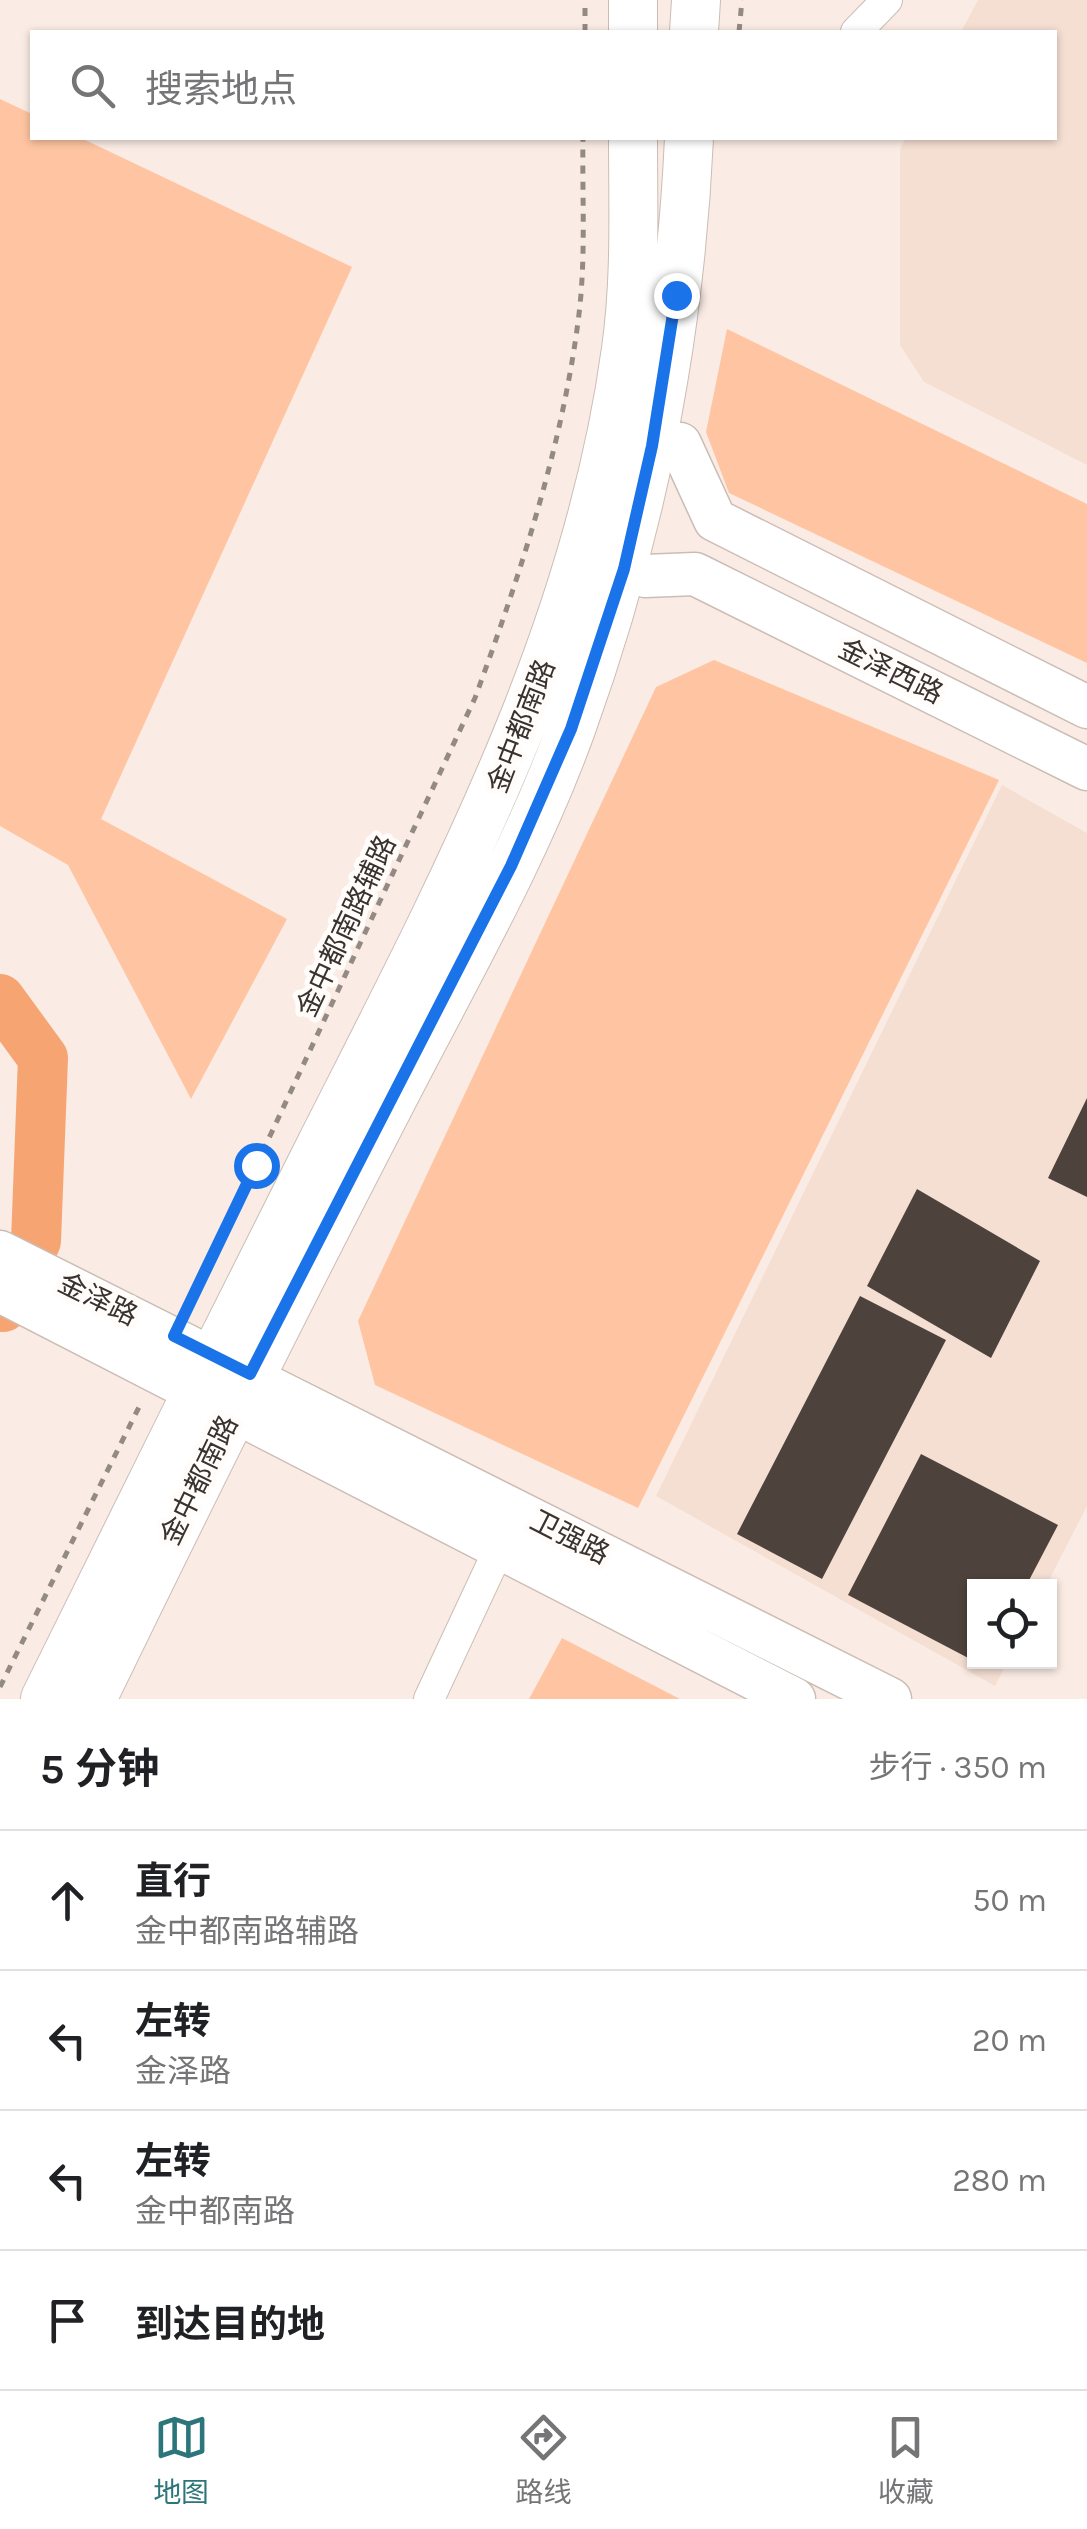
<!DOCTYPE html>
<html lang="zh">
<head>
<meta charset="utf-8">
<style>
	:root { --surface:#fff; --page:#f6f6f6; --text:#202124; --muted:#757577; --line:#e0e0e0; --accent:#2c757b }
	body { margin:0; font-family:Karla,"Noto Sans SC",sans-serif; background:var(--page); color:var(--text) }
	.controls { position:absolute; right:30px; bottom:30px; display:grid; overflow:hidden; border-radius:0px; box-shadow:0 2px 8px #0004 }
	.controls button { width:90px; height:90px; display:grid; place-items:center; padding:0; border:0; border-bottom:2px solid var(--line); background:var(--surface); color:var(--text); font:50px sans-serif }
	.stop { position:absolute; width:30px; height:30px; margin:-22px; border:8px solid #1a73e8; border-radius:50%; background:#fff }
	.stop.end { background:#1a73e8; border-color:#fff; box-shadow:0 2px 10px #0008 }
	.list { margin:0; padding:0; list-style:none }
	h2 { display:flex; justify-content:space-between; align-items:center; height:130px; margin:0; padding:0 40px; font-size:42px }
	h2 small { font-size:32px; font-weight:400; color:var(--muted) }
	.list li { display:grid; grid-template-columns:65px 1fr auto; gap:30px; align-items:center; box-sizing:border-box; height:140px; padding:0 40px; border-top:2px solid var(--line) }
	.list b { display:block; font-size:38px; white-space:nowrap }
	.list p { margin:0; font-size:32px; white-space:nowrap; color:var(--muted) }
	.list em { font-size:32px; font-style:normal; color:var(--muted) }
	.icon { flex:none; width:55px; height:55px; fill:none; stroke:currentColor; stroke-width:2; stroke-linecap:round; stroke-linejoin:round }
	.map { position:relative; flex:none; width:1087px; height:1699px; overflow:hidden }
	.search { position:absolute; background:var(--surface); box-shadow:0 2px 8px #0004; left:30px; right:30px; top:30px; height:110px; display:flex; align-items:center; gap:25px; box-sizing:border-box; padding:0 35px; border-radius:0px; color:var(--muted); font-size:38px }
	.sheet { height:690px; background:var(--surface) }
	nav { display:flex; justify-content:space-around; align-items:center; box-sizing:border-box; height:140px; border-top:2px solid var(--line); background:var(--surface); font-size:28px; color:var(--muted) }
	nav a { display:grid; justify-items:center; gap:5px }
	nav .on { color:var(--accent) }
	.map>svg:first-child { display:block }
	.built { fill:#f5dfd3 }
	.green { fill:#ffc5a2 }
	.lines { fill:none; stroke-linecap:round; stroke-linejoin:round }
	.river { stroke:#f6a572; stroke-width:50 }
	.building { fill:#4e433c }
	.street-casing { stroke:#cbbdb5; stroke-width:32 }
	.secondary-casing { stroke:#cbbdb5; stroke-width:45 }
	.primary-casing { stroke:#cbbdb5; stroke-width:50 }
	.path { stroke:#948a85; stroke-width:5; stroke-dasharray:8 8; stroke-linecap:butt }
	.street { stroke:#fff; stroke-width:30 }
	.secondary { stroke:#fff; stroke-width:42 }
	.primary { stroke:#fff; stroke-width:48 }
	.route { stroke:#1a73e8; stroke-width:12 }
	.labels { text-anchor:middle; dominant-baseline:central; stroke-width:10; stroke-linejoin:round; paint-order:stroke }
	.street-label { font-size:28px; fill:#393330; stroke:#fffcfa }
</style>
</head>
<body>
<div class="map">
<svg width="1087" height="1699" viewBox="0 0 1087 1699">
	<rect width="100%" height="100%" fill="#faece4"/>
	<path class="built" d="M978,0h109v465l-163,-83 -24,-37v-196l6,-11h148v-106h-93z
		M1002,785l85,48v673l-41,80h-72v76h33l-12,24 -339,-190z"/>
	<path class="green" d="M0,99l32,15v24h49l271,129 -251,552 186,100 -96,180 -123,-234 -68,-39z
		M727,329l360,175v159l-358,-170 -23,-61z
		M714,660l285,120 -361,728 -263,-123 -17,-64 298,-634z
		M562,1638l118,61h-151z"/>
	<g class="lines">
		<path class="river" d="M0,999l43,59 -7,183 -33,66"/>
	</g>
	<path class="building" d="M1087,1098v99l-39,-19z
		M917,1189l123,72 -49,97 -124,-72z
		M860,1296l86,44 -124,239 -85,-45z
		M921,1454l137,71 -32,61h-52v75l-126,-66z"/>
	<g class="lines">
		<g class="street-casing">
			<path id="street" d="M856,32l31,-32
				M429,1699l70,-150"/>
		</g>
		<g class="secondary-casing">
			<path id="secondary" d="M680,444l35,76 372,187
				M645,576l50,-2 392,195
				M0,1252l890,447
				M0,1291l794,408"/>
		</g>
		<g class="primary-casing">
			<path id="primary" d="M633,32v-32
				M694,32l2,-32
				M45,1699c91,-185 183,-370 276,-554 129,-255 266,-509 305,-796 10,-70 7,-141 7,-211
				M92,1699c95,-196 192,-391 292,-584 65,-128 140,-255 188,-389 69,-191 108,-387 117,-588"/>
		</g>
		<path class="path" d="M585,32v-32
			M739,32l3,-32
			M188,1311l287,-613c45,-123 88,-253 104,-384 7,-58 3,-119 4,-176
			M0,1687l142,-286"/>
		<use href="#street" class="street"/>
		<use href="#secondary" class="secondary"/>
		<use href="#primary" class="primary"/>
	</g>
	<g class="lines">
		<path class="route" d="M256,1165l-82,171 76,38 261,-508 60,-137 53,-160 28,-123 24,-151"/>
	</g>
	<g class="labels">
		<g class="street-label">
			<text transform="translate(891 671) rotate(26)">金泽西路</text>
			<text transform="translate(521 726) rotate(-69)">金中都南路</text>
			<text transform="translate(346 926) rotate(-65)">金中都南路辅路</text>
			<text transform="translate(98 1299) rotate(26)">金泽路</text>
			<text transform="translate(199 1480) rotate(-64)">金中都南路</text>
			<text transform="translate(570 1537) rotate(27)">卫强路</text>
		</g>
	</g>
</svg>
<div class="controls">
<button><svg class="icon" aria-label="locate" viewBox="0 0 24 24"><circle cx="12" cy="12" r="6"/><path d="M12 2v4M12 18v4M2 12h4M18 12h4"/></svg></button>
</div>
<div class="stop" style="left:256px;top:1165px"></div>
<div class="stop end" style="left:676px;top:295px"></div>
<div class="search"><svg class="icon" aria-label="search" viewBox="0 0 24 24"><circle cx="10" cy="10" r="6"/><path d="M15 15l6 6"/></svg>搜索地点</div>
</div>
<section class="sheet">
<h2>5 分钟<small>步行 · 350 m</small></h2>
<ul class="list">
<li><svg class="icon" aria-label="ahead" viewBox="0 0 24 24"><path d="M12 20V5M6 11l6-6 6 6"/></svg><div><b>直行</b><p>金中都南路辅路</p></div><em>50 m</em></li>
<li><svg class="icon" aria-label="left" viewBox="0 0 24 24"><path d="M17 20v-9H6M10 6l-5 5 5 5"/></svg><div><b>左转</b><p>金泽路</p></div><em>20 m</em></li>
<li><svg class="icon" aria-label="left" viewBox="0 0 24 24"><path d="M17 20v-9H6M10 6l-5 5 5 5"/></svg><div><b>左转</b><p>金中都南路</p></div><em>280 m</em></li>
<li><svg class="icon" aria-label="arrive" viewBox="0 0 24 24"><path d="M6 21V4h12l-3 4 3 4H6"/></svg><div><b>到达目的地</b></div></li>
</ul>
</section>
<nav>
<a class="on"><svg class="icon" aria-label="map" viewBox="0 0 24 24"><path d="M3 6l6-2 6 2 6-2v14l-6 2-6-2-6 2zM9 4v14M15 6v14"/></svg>地图</a>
<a><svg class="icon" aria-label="directions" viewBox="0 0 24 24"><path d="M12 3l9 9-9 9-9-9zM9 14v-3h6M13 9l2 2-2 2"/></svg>路线</a>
<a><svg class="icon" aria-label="saved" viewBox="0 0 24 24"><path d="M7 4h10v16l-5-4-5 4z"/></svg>收藏</a>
</nav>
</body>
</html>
